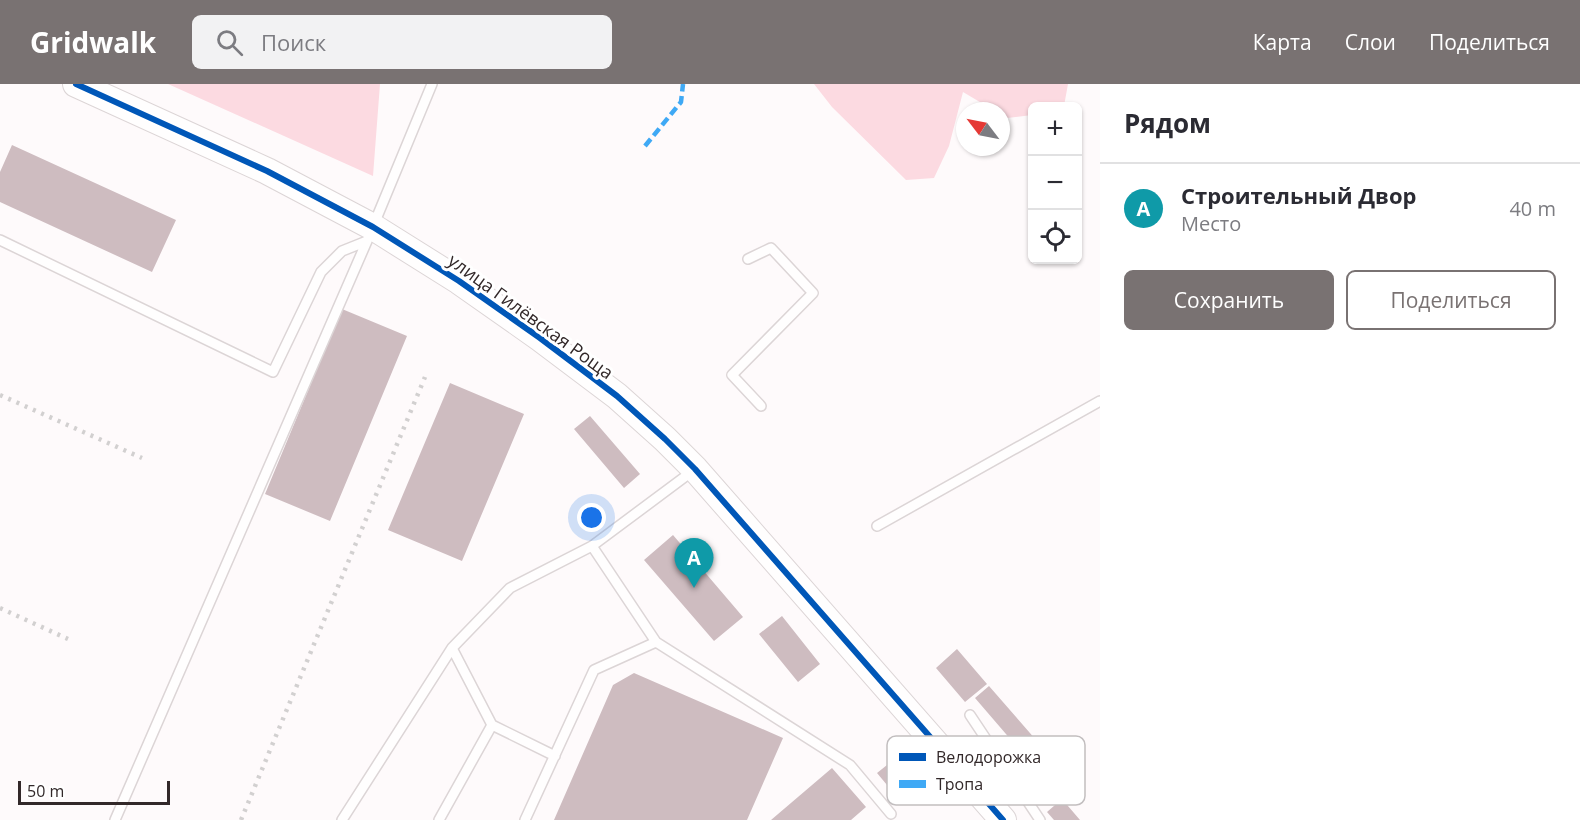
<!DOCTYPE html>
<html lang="ru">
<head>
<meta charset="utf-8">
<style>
	:root { --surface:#fff; --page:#f2f2f3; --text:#2b2b33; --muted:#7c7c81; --line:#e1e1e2; --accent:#797272 }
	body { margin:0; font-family:"Open Sans",sans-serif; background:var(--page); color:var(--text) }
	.controls { position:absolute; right:18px; top:18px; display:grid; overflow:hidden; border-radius:9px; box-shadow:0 2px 4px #0004 }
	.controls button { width:54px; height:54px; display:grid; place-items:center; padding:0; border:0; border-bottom:2px solid var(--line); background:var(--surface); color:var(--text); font:30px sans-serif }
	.compass { position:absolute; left:956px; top:18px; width:54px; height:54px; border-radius:50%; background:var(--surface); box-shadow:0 2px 4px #0004; rotate:302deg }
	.scale { position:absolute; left:18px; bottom:15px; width:152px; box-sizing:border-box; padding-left:6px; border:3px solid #322829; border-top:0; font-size:16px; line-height:21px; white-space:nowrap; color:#322829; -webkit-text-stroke:4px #fff; paint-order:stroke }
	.you { position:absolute; left:592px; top:434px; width:21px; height:21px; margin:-15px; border:4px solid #fff; border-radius:50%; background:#1a73e8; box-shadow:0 0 0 9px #1a73e833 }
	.badge { display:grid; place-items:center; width:39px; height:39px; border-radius:50%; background:var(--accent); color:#fff; font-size:20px; font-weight:700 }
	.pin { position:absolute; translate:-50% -50px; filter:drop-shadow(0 2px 3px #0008) }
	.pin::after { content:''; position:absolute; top:32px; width:21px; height:18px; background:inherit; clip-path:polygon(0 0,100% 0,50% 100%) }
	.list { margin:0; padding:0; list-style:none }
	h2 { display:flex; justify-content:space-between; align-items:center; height:78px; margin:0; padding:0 24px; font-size:26px }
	h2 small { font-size:20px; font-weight:400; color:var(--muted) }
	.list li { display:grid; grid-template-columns:39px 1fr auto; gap:18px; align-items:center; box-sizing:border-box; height:90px; padding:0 24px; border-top:2px solid var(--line) }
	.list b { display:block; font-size:22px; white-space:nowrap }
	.list p { margin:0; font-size:20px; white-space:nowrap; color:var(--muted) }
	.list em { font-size:20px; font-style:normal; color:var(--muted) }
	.actions { display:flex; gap:12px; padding:18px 24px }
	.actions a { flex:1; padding:14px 0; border:2px solid var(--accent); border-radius:9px; text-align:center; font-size:21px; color:var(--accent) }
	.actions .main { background:var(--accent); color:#fff }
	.icon { flex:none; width:33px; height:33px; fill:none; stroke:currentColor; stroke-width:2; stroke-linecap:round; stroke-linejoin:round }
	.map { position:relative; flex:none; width:1100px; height:736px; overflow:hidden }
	header { display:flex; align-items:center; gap:36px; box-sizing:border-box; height:84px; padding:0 30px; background:var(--accent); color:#fff }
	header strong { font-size:28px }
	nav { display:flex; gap:33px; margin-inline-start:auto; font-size:21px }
	.search { width:420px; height:54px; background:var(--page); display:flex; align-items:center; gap:15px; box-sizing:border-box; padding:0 21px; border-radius:9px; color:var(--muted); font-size:22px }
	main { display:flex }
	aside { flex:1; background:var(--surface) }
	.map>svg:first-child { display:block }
	.green { fill:#fcdae1 }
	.building { fill:#cebcc0 }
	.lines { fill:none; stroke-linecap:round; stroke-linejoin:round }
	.lane-casing { stroke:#dcd5d6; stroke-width:12 }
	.secondary-casing { stroke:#dcd5d6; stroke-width:28 }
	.lane { stroke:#fffefe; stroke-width:9 }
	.secondary { stroke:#fffefe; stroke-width:26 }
	.rail { stroke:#d2d0d0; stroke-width:4.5; stroke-dasharray:3 6; stroke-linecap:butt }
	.quiet { stroke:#3fa9f5; stroke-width:4.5; stroke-dasharray:9 4.5; stroke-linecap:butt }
	.cycleway-casing { stroke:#fff; stroke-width:10 }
	.cycleway { stroke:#0057b8; stroke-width:6 }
	.labels { text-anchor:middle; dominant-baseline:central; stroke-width:6; stroke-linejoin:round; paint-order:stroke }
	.street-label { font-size:18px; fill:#322829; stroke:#fff }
	.key { fill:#fff; stroke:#c2bebf; stroke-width:1.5 }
	.key-label { font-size:16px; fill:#322829 }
</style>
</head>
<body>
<header>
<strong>Gridwalk</strong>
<div class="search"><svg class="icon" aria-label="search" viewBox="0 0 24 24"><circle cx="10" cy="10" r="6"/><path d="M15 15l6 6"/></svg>Поиск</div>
<nav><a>Карта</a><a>Слои</a><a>Поделиться</a></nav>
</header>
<main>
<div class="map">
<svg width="1100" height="736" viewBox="0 0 1100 736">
	<rect width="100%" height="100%" fill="#fefafb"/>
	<path class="green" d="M168,0h212l-7,92z
		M814,0h254l-4,22h-32v9l-25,3 -6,-3v-4h-6l-32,-19 -14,54 -15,32 -28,2 -74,-73z"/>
	<path class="building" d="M12,61l164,75 -24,52 -152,-70v-30z
		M342,225l65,27 -77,185 -65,-27z
		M450,299l74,31 -62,147 -74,-31z
		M590,332l50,58 -16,14 -50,-59z
		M673,451l70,82 -29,24 -70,-81z
		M782,532l38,48 -22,18 -39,-48z
		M957,565l30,35 -22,18 -29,-34z
		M634,589l149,65 -36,82h-193l59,-135z
		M989,602l88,101 -15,12 -87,-101z
		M897,673l15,18 -20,16 -15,-18z
		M832,684l34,39 -15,13h-80z
		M1062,715l18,21h-26l-7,-8z"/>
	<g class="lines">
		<g class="lane-casing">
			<path id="lane" d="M0,156l273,132 48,-100 21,-21 25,-10
				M748,175l23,-11 42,45 -81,82 29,31
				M877,442l223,-125
				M592,462l64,96 194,123 41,49
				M452,564l40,77 63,31
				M970,631l70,105
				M115,736l252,-579 65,-157
				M342,736l110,-172 58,-60 82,-42 102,-76
				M439,736l53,-95
				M525,736l69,-150 62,-28"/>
		</g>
		<g class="secondary-casing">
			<path id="secondary" d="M76,0l191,87 106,56 86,54 81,57 77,58 48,43 30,30 308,351"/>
		</g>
		<use href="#lane" class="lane"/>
		<use href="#secondary" class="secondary"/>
		<path class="rail" d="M0,311l142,63
			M0,524l68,31
			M241,736l184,-443"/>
		<path class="quiet" d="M645,62l36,-44 2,-18"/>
		<g class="cycleway-casing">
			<path id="cycleway" d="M76,0l191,87 106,56 86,54 81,57 77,58 48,43 30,30 308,351"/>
		</g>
		<use href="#cycleway" class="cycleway"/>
	</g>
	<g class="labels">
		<g class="street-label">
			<text transform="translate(531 232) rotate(36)">улица Гилёвская Роща</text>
		</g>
	</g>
	<rect x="887" y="652" width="198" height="69" rx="9" class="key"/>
	<rect x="899" y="669" width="27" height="8" fill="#0057b8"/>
	<rect x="899" y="696" width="27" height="8" fill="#3fa9f5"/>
	<g class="key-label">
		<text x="936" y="679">Велодорожка</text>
		<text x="936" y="706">Тропа</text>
	</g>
</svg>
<div class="controls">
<button>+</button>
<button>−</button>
<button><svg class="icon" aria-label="locate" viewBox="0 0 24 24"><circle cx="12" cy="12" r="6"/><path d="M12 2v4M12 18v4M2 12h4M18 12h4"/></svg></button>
</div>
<svg class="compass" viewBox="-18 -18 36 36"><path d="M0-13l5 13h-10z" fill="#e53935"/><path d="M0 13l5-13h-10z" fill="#7c7c81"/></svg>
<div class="scale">50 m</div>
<div class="you"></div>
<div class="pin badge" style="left:694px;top:504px;background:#0f9aa8">A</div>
</div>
<aside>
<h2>Рядом<small></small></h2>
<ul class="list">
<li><span class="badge" style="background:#0f9aa8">A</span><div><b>Строительный Двор</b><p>Место</p></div><em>40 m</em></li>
</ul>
<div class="actions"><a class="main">Сохранить</a><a>Поделиться</a></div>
</aside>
</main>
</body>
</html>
